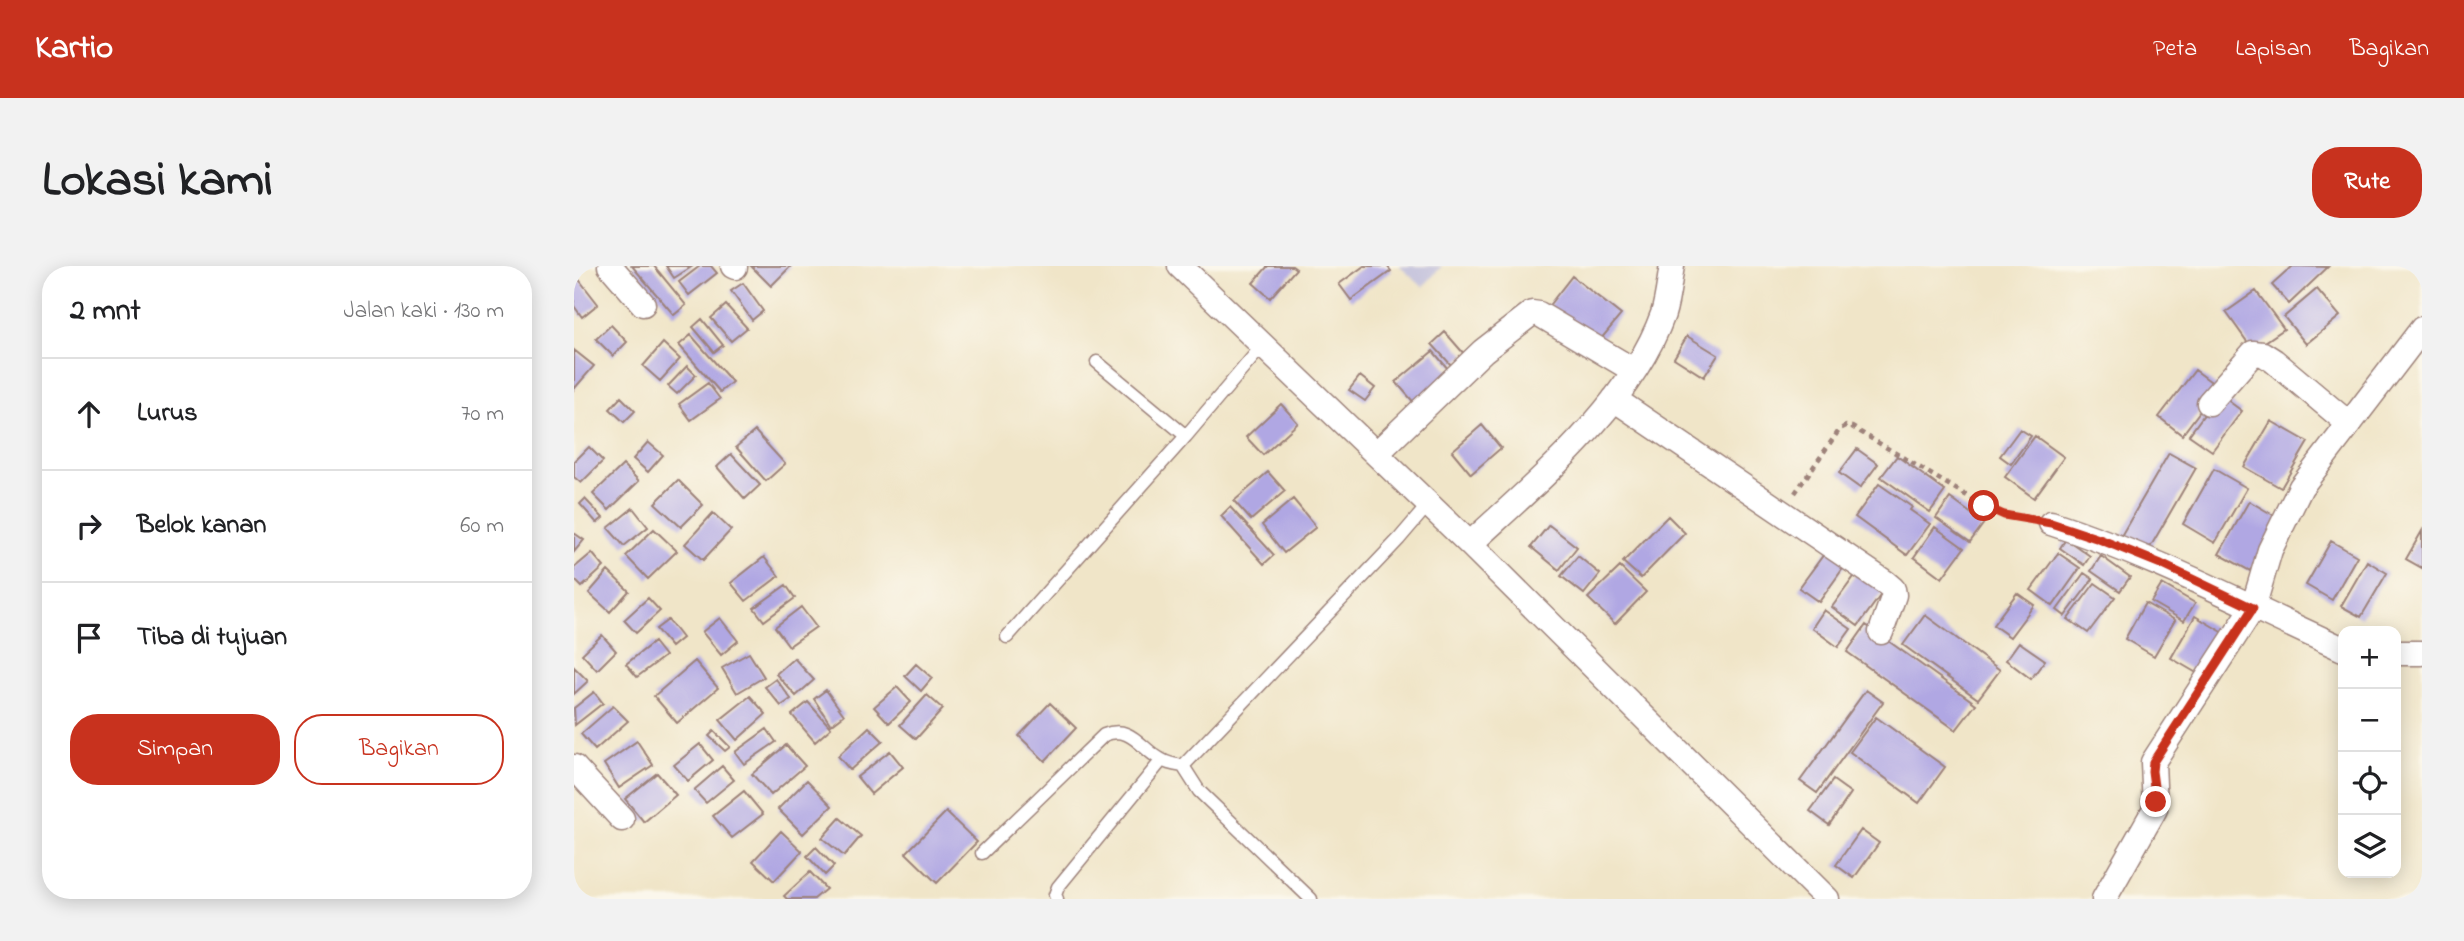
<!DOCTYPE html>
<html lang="id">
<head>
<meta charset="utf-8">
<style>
	:root { --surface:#fff; --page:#f2f2f2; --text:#202124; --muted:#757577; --line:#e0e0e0; --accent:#c8321e }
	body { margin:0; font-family:"Indie Flower",sans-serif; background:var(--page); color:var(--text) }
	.controls { position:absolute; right:21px; bottom:21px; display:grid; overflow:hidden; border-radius:14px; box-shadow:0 4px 18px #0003 }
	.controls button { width:63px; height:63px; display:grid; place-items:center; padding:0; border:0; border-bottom:2px solid var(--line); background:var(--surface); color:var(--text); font:35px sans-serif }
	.stop { position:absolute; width:21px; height:21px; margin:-16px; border:5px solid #c8321e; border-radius:50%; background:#fff }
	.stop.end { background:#c8321e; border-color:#fff; box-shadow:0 2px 7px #0008 }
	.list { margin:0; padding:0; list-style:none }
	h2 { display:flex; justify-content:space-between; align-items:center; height:91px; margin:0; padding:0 28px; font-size:30px }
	h2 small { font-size:23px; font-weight:400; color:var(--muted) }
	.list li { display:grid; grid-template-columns:46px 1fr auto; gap:21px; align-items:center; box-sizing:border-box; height:112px; padding:0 28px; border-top:2px solid var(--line) }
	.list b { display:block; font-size:26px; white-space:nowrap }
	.list em { font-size:23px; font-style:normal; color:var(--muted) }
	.actions { display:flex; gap:14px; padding:21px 28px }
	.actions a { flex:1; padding:16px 0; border:2px solid var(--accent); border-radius:28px; text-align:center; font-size:24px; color:var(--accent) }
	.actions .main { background:var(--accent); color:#fff }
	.icon { flex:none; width:38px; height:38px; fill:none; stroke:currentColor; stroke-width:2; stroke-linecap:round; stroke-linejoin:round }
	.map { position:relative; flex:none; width:1848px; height:633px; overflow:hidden; border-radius:28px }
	header { display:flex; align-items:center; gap:42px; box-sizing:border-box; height:98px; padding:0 35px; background:var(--accent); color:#fff }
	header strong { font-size:33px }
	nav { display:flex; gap:38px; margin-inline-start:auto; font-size:24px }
	.intro { display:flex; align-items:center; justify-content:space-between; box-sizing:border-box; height:168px; padding:0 42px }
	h1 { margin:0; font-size:49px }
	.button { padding:18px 32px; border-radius:28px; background:var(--accent); color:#fff; font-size:24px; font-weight:700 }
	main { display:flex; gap:42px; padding:0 42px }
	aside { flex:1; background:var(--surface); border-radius:28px; box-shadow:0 4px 18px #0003 }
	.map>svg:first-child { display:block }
	.industrial { fill:#c3c1db }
	.building { fill:#b0a7e3 }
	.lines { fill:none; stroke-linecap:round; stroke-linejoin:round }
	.service-casing { stroke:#9d827a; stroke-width:15 }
	.minor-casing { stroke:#9d827a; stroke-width:27 }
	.path { stroke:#9d827a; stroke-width:4.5; stroke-dasharray:5 5; stroke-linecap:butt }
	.service { stroke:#fff; stroke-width:12 }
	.minor { stroke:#fff; stroke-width:24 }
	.route { stroke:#c8321e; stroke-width:9 }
</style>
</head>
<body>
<header>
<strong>Kartio</strong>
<nav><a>Peta</a><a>Lapisan</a><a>Bagikan</a></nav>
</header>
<div class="intro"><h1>Lokasi kami</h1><a class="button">Rute</a></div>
<main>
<aside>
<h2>2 mnt<small>Jalan kaki · 130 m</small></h2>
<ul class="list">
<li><svg class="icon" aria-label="ahead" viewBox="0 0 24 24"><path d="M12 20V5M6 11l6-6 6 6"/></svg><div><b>Lurus</b></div><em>70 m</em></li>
<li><svg class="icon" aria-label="right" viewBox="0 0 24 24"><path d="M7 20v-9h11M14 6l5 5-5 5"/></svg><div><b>Belok kanan</b></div><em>60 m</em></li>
<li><svg class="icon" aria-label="arrive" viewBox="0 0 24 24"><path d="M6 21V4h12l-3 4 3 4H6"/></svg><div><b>Tiba di tujuan</b></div></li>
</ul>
<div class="actions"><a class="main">Simpan</a><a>Bagikan</a></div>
</aside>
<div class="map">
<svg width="1848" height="633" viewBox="0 0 1848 633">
	<rect width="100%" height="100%" fill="#fbf7ec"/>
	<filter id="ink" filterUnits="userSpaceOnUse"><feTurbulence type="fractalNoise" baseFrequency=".0143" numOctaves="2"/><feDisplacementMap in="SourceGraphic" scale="14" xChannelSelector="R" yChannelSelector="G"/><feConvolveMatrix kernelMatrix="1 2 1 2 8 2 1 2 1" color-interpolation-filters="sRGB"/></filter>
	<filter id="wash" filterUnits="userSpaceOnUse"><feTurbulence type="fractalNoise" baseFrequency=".00686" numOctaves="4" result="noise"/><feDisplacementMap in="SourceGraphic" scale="28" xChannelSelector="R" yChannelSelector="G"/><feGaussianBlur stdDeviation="1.57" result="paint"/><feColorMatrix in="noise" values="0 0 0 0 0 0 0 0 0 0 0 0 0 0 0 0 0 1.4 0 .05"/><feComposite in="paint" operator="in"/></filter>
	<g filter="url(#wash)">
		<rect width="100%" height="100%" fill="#f0e5c8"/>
		<path class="industrial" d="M825,0h43l-19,21z"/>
		<g id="blocks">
			<path class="building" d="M58,0h22l32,39 -12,10z
				M92,0h27l-19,12z
				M126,0h11l6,7 -28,22 -10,-13z
				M177,0h40l-20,20z
				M694,0h24l4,3 -26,29 -17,-15z
				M790,0h23l4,5 -40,29 -12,-16z
				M1719,0l35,1 -39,37 -17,-19z
				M998,10l49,39 -26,31 -48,-38z
				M3,11l21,27 -16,13 -8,-11v-26z
				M169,17l20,28 -11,9 -21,-29z
				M1743,23l23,27 -34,28 -22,-27z
				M1682,25l28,38 -31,21 -27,-38z
				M152,39l21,23 -16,13 -20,-23z
				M128,53l21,26 -9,7 -21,-25z
				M37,59l16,17 -14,14 -17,-17z
				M871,66l20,23 -13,11 -20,-22z
				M117,69l41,47 -12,10 -41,-47z
				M1113,70l31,19 -14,22 -30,-19z
				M89,77l17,16 -20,22 -17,-15z
				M0,84l20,16 -20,23z
				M859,85l20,24 -36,31 -21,-24z
				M113,100l9,9 -19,19 -9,-8z
				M1621,104l23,17 -36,48 -23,-18z
				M786,110l15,12 -10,13 -16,-11z
				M134,117l12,16 -29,21 -12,-16z
				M1645,128l23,17 -30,40 -23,-16z
				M47,131l14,14 -11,11 -14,-13z
				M707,138l17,19 -35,32 -17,-18z
				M1697,155l37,21 -27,46 -37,-21z
				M908,159l19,23 -30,26 -19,-23z
				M1446,163l11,7 -20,28 -11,-8z
				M181,165l30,33 -19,17 -30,-34z
				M1461,170l29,21 -30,41 -29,-21z
				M74,176l15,13 -15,17 -15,-13z
				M15,181l14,14 -22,22 -7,-6v-15z
				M1283,183l21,15 -18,24 -21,-15z
				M1595,187l27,15 -48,83 -27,-15z
				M157,188l29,31 -15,14 -28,-32z
				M1323,190l48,35 -15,21 -49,-35z
				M49,199l16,16 -30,29 -16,-16z
				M1640,203l33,19 -32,55 -32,-19z
				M694,206l17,19 -34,29 -17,-19z
				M104,214l25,25 -22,22 -26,-24z
				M1305,218l33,23 -2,3 20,14 -23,31 -52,-38z
				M1376,232l34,25 -14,19 -34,-24z
				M11,233l18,19 -6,5 -17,-19z
				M719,233l23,28 -32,26 -22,-28z
				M1675,235l31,18 -30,52 -31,-17z
				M656,241l44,48 -10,9 -43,-48z
				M59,242l15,19 -24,19 -16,-18z
				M139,247l18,17 -28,30 -18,-16z
				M1094,250l17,17 -44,45 -18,-16z
				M975,259l28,22 -18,23 -28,-23z
				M1361,261l29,21 -22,30 -28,-21z
				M80,263l23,22 -29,28 -22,-23z
				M1848,265v37l-16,-9z
				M0,267l10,7 -10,12z
				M1492,273l24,17 -6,9 -24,-17z
				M1757,275l26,15 -25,44 -26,-15z
				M1256,280l19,14 -30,42 -20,-14z
				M18,287l12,14 -22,20 -8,-8v-11z
				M1484,287l22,15 -27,38 -22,-16z
				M1004,290l22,18 -16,20 -23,-18z
				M1527,290l29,21 -10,14 -29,-20z
				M190,291l15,19 -33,25 -15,-18z
				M1793,295l20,12 -26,44 -20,-11z
				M1046,301l26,25 -31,32 -27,-26z
				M1285,304l26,19 -27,37 -26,-19z
				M34,305l21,20 -19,21 -21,-19z
				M1510,307l9,6 -28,37 -8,-6z
				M1521,317l20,14 -27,36 -20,-14z
				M1588,318l33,19 -11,18 -33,-19z
				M212,319l9,13 -31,23 -10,-13z
				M1443,327l17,12 -24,32 -17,-12z
				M74,332l12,13 -24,22 -12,-13z
				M1571,337l30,17 -21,36 -29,-17z
				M227,341l15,20 -27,19 -14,-19z
				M1250,344l27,19 -13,18 -26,-19z
				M1351,349l75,55 -22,29 -75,-54z
				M1621,350l29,17 -24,42 -29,-17z
				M146,352l18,23 -17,14 -19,-23z
				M94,354l14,18 -11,9 -15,-18z
				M1292,359l110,79 -20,26 -109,-78z
				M28,369l14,16 -19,19 -15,-16z
				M80,376l11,14 -28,21 -11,-13z
				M1445,376l26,18 -14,19 -25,-19z
				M175,387l15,24 -27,16 -15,-25z
				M220,392l20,22 -18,16 -20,-22z
				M121,395l23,27 -41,35 -23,-27z
				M342,398l16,14 -11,13 -16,-15z
				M0,401l14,14 -14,13z
				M202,413l15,20 -10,7 -16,-19z
				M323,421l14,15 -22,21 -15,-16z
				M252,424l18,25 -13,10 -17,-26z
				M1292,424l17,12 -66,91 -17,-12z
				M20,426l9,11 -28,22 -1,-17z
				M353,429l16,14 -27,30 -16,-14z
				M176,430l16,18 -29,26 -17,-20z
				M234,436l23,26 -16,14 -23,-27z
				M476,437l26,25 -31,33 -26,-25z
				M39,440l15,15 -33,29 -14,-16z
				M1302,451l69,50 -26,36 -69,-51z
				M295,461l14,14 -33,29 -12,-14z
				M193,463l9,13 -32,22 -9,-12z
				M140,465l16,16 -5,4 -16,-15z
				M63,475l16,24 -34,23 -15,-24z
				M126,478l13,16 -25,21 -14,-16z
				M212,479l19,21 -34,29 -19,-21z
				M316,485l13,16 -32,27 -14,-17z
				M148,500l12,14 -28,23 -12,-13z
				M83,507l19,22 -32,27 -19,-23z
				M233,514l25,26 -29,28 -25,-25z
				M1259,514l18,13 -22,32 -19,-14z
				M170,525l19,23 -31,24 -19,-22z
				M372,546l31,30 -40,41 -31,-30z
				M266,552l21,18 -17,20 -22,-18z
				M1287,564l18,13 -25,35 -18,-13z
				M207,565l21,20 -28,30 -21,-20z
				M242,581l18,19 -9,9 -18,-19z
				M236,606l16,17 -12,10h-27l-3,-3z"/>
		</g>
	</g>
	<g filter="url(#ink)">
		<use href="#blocks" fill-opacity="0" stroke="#9d827a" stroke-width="2"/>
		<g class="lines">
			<g class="service-casing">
				<path id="service" d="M523,96l89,74
					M433,371l179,-201 77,-91
					M408,587l122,-118c28,-11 36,14 58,25 6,4 15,5 21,6
					M483,633l-2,-4 3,-8 104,-127
					M737,633l-112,-108 -16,-25 216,-227 29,-34"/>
			</g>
			<g class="minor-casing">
				<path id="minor" d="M36,0l33,38
					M159,0l2,1
					M606,0l290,278 357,355
					M1040,133l272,184 7,6 1,6 -13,37
					M1635,137l44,-50 10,1 11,7 75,63
					M802,188l107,-103 49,-38 7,1 94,56
					M1477,257c102,33 195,82 292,126
					M896,278c68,-63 161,-140 193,-230 5,-16 6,-32 9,-48
					M1822,387h26
					M0,501l48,52
					M1530,633l51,-90 -2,-47 100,-154 17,-58 31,-63 121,-158"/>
			</g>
			<path class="path" d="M1221,227l45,-64 6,-3 6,1 132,79 20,9 22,4"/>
			<use href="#service" class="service"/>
			<use href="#minor" class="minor"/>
		</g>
	</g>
	<g class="lines" filter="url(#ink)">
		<path class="route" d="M1410,240l20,9 47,8 48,16 62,25 92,44 -100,154 -1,9 4,31"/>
	</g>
</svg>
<div class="controls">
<button>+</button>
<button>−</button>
<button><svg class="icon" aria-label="locate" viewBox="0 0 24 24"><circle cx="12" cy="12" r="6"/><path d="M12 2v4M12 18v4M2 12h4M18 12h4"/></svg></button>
<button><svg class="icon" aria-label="layers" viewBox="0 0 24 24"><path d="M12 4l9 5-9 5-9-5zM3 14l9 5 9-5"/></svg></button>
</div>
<div class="stop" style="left:1410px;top:240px"></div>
<div class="stop end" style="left:1582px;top:536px"></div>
</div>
</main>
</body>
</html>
